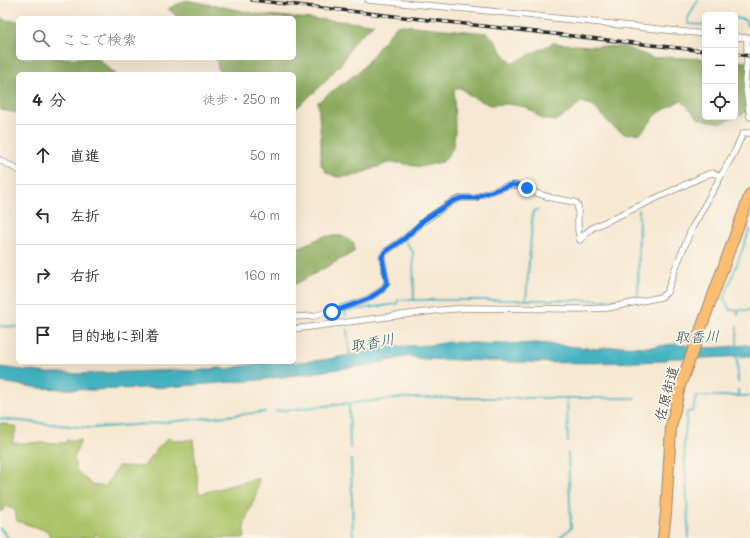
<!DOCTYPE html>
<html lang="ja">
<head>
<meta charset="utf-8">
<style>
	:root { --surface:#fff; --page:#f2f2f3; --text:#2b2b33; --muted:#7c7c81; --line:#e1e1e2 }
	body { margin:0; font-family:Mali,"Klee One",sans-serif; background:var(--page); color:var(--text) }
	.controls { position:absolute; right:12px; top:12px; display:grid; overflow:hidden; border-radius:6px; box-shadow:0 4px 16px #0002 }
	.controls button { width:36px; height:36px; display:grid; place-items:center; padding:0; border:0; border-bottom:1px solid var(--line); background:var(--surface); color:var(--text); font:20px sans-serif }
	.stop { position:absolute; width:12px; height:12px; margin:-9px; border:3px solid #1a73e8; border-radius:50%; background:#fff }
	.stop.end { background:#1a73e8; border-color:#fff; box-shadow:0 1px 4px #0008 }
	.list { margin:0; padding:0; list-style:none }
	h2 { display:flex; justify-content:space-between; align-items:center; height:52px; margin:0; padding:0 16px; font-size:17px }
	h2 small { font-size:13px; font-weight:400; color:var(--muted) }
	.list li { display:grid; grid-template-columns:26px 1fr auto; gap:12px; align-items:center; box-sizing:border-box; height:60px; padding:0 16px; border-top:1px solid var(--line) }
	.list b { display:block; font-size:15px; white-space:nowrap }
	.list em { font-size:13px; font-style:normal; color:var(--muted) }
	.icon { flex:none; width:22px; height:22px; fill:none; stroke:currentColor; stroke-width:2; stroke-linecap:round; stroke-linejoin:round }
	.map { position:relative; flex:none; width:750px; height:538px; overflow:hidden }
	.search { position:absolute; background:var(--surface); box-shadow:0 4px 16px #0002; left:16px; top:16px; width:280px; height:44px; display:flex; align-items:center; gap:10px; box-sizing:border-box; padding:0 14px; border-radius:6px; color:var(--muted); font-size:15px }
	.panel { position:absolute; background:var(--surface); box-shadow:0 4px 16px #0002; left:16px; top:72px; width:280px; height:292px; border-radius:6px }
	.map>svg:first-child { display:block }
	.green { fill:#acc367; stroke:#6c7749 }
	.forest { fill:#89a95c; stroke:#5a6a44 }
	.water { fill:#45b2c1; stroke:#386e76 }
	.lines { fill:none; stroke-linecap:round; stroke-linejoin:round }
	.stream { stroke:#45b2c1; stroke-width:2 }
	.street-casing { stroke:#908a7e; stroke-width:7 }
	.highway-casing { stroke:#908a7e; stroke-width:12 }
	.street { stroke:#fff; stroke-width:5.5 }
	.highway { stroke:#fcbd6f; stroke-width:10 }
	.rail-casing { stroke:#2b2b2b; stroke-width:3.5 }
	.rail { stroke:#fbf7ec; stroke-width:2; stroke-dasharray:6; stroke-linecap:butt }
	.route { stroke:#1a73e8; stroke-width:5 }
	.labels { text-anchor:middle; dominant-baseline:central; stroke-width:3.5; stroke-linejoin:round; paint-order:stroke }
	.street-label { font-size:14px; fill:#2b2b2b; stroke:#fbf7ec }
	.water-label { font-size:15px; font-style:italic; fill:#345a60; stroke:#fbf7ec }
</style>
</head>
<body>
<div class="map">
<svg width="750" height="538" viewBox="0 0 750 538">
	<rect width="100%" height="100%" fill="#fbf7ec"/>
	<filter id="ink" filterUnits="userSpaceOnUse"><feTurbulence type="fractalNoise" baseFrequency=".025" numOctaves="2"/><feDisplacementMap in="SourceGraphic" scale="8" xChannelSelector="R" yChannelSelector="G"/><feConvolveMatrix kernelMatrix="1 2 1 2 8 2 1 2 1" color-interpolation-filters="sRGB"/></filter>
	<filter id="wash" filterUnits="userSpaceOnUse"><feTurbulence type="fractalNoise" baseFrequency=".012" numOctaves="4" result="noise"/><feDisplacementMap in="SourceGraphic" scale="16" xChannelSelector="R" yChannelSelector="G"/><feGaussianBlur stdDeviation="0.9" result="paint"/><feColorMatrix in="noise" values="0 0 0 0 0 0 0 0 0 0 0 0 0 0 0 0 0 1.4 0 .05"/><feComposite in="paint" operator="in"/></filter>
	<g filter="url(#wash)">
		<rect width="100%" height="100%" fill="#f6e8d1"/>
		<path class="green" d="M0,423l17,4 -5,16h53l2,-3h14l-7,18 2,12 15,14 14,3 13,-21 25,1 15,-19 10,-10 13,3 12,-2 6,55 60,-16c-1,7 -2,13 -4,19 -5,15 -14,25 -10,41h-145l-4,-4 -2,4h-44l-2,-7 -31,-10 -2,-11 -9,-4 -4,5h-2z"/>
		<path class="forest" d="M186,0l78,15 110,9 -20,17 -10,19 -24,27 -26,23v-36h-76l1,-1 -3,-15h78v-40h-116l-7,-7 -3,-2z
			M0,16l4,4 14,1v37h79l19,16h-98v39l-18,-3z
			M403,25l84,8c11,8 14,22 26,30l40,-20 36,3 36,1 28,11 14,-1 38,2v58h30v-56l15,1v47l-3,3 -25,11 -23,-4 -18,-19 -24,14 -16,19 -16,1 -13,-8 -20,-21 -11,-3 -14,12 -12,7 -13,-2 -16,-12 -19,-3 -17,1 -20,-9 -9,-8 -7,2 1,42 -2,16 -10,14 -23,5 -19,-4h-13l-34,13 -17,1 -11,-5 -5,-7v-23l-3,-40 42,-31 36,-45z
			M325,236h17l12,7v9l-60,33v-36z"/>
		<path class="water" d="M449,342l54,2 35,-1 59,6 24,-3 29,1 25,-3 35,4 37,-3 3,1v10l-46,2h-35l-6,3c-67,3 -135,2 -202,-1 -14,-1 -38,1 -51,-4l-41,9 -110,15 -91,7 -76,3 -52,-2 -40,-6v-15l48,6h18l11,1 102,-4 18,1 21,-3 10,1 15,-3 28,-4h26l26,-2 55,-10 5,-3 49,-2z"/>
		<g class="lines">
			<path class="stream" d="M698,0l-10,18v6l17,1
				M735,18l10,2 5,8
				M406,242l7,10 1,48
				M526,300l7,-89 5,-1
				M738,310h12
				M738,315v-5h-8l-6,-11 26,-70
				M346,316l-1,-5 52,-7 1,-4h219l21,-4 1,-86
				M0,326l18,1
				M347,329l3,28
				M737,348v-22
				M737,355l1,27
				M738,396h12
				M567,398l1,44
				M349,404l1,44
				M276,411l126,-13h233
				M0,419l90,9 57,-4 118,-12
				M351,460l2,78
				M0,528l8,10
				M559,538l12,-10 -3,-75
				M689,538l-5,-93 3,-33 6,-1 3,-15h42v-6"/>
		</g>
	</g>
	<g filter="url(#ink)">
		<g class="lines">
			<g class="street-casing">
				<path id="street" d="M368,0l111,10 226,24
					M735,37l15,1
					M747,38v23l-2,20 5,36
					M0,160l18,10
					M294,317l20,-1 18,-5 36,-12 14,-9 5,-7 -5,-26 3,-5 19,-13 20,-18 29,-20 9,-3h14l5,-3 26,-9 9,-1 11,3 9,5 16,5 22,4 2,1 2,3v24l2,10 6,-7 6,-5 116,-54 5,-1 7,3
					M294,329l147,-19 27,-2 112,1 28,-1 53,-11 6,-5 8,-23 17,-41 43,-77 8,-18h7"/>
			</g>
			<g class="highway-casing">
				<path id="highway" d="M663,538l3,-25 5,-85 9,-42 70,-192"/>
			</g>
			<use href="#street" class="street"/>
			<use href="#highway" class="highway"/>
			<g class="rail-casing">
				<path id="rail" d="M252,0c151,18 302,33 453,51
					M735,54l15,2"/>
			</g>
			<use href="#rail" class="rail"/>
		</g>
	</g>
	<g class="lines" filter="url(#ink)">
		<path class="route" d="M332,312l36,-13 14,-9 5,-7 -5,-26 3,-5 19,-13 20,-19 29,-19 9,-3h14l5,-3 30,-10h9l7,3"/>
	</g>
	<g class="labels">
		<g class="street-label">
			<text transform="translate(666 393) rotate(-75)">佐原街道</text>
		</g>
		<g class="water-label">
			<text transform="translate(697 336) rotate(-1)">取香川</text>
			<text transform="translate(372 342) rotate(-10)">取香川</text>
		</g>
	</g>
</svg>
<div class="controls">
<button>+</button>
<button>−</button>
<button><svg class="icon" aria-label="locate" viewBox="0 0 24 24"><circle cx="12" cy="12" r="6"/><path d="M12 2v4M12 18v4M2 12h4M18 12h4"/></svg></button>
</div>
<div class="stop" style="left:332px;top:312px"></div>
<div class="stop end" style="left:527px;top:188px"></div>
<div class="search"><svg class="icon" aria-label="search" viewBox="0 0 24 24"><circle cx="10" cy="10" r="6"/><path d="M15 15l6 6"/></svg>ここで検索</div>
<section class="panel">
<h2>4 分<small>徒歩 · 250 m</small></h2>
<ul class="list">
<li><svg class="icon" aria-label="ahead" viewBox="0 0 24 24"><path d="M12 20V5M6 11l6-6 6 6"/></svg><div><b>直進</b></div><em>50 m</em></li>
<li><svg class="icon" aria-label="left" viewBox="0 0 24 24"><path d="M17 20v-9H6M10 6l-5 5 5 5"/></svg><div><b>左折</b></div><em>40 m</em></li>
<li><svg class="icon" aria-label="right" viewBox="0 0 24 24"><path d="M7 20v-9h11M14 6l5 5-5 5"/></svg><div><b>右折</b></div><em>160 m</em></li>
<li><svg class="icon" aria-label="arrive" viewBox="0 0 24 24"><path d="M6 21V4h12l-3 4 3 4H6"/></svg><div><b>目的地に到着</b></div></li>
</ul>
</section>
</div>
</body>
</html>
